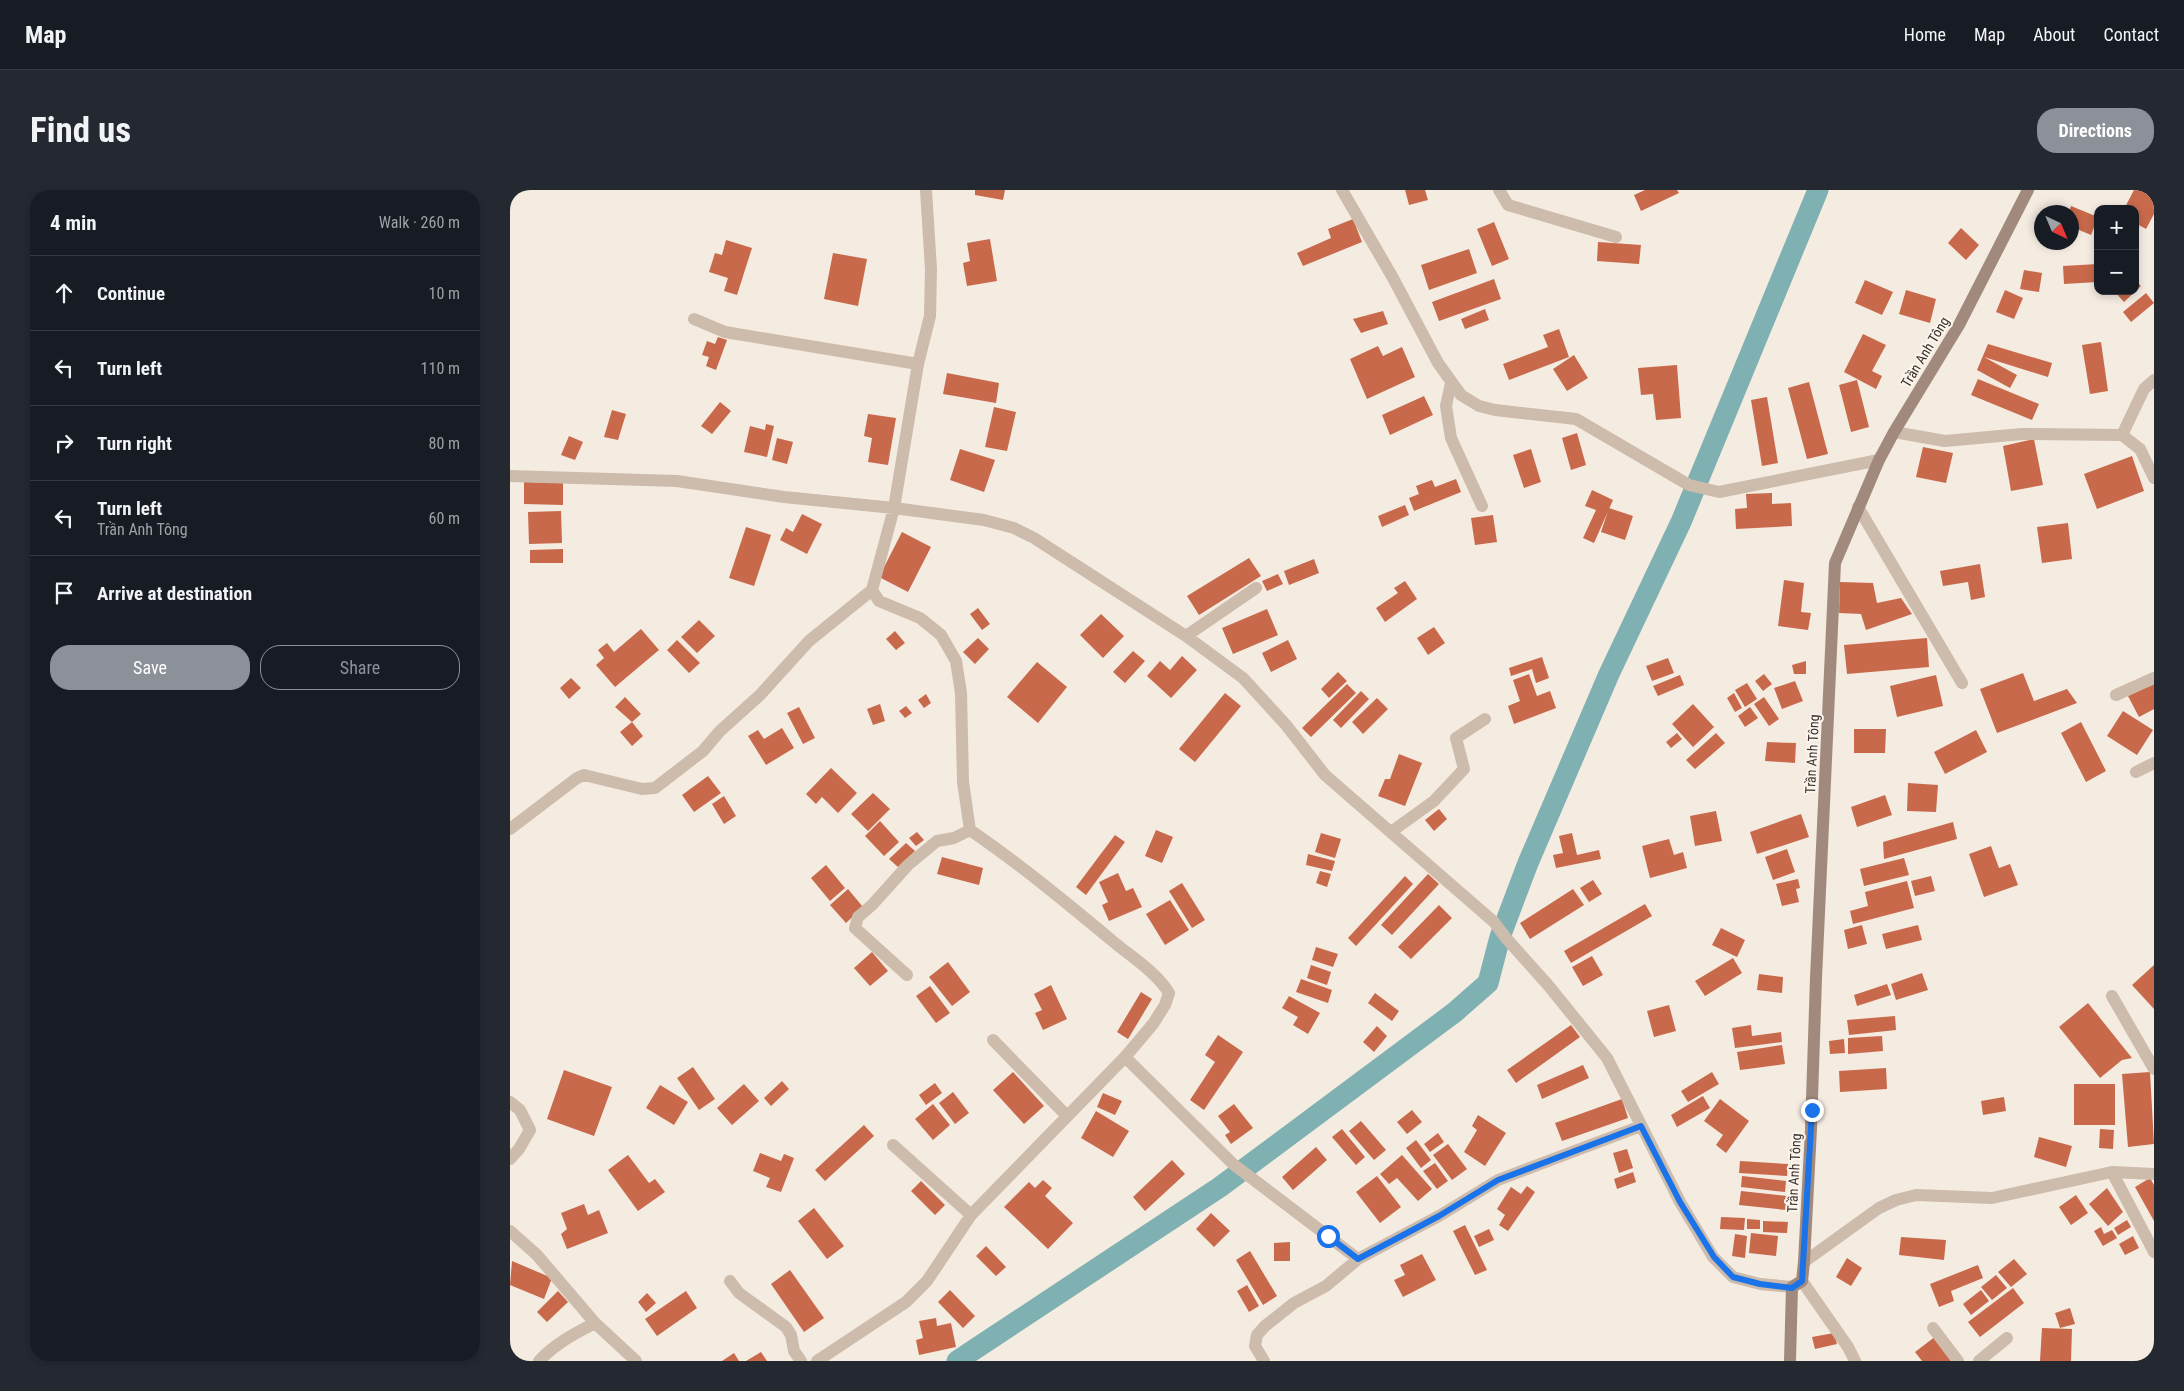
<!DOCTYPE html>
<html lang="en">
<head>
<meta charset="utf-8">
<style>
	:root { --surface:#171b24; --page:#242831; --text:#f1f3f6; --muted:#9ea1a6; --line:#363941; --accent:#8c9099 }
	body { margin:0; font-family:"Roboto Condensed",sans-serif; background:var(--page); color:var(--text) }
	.controls { position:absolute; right:15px; top:15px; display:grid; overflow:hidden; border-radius:10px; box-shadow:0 2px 8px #0003 }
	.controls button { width:45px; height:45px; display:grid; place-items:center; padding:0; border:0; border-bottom:1px solid var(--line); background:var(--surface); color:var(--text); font:25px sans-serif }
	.compass { position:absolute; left:1524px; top:15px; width:45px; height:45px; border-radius:50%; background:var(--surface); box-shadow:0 2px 8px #0003; rotate:136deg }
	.stop { position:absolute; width:15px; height:15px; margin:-11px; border:4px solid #1a73e8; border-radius:50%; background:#fff }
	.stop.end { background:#1a73e8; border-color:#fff; box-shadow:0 1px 5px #0008 }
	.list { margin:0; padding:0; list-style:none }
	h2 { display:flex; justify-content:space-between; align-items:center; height:65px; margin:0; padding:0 20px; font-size:21px }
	h2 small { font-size:16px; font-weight:400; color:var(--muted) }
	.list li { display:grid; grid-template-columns:32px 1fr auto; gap:15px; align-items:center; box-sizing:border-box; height:75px; padding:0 20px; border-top:1px solid var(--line) }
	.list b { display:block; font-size:19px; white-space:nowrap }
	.list p { margin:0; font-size:16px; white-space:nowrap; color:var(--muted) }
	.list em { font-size:16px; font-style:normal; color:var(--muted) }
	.actions { display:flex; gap:10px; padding:15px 20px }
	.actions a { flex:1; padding:11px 0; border:1px solid var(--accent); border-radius:20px; text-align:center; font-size:18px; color:var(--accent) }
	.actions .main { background:var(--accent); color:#fff }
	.icon { flex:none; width:28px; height:28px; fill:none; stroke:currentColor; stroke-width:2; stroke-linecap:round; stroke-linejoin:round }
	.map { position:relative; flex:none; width:1644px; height:1171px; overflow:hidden; border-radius:20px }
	header { display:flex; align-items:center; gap:30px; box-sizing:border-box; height:70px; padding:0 25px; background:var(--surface); border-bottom:1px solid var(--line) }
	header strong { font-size:24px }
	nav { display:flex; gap:28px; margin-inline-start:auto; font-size:18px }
	.intro { display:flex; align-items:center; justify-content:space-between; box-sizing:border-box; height:120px; padding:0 30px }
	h1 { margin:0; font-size:35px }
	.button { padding:12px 22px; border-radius:20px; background:var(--accent); color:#fff; font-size:18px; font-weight:700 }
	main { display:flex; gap:30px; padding:0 30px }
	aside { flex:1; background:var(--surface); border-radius:20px; box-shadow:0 2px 8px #0003 }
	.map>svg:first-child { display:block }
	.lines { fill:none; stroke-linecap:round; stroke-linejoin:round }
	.canal { stroke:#7fb0b2; stroke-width:21 }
	.building { fill:#c8694b }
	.street { stroke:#cdbbac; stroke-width:12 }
	.secondary { stroke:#a18a7d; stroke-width:12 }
	.route { stroke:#1a73e8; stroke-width:6 }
	.labels { text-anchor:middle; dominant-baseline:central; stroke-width:4; stroke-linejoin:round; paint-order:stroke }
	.street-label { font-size:14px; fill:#3b302b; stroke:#fbf5ee }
</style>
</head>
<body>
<header>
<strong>Map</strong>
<nav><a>Home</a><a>Map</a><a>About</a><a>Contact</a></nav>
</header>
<div class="intro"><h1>Find us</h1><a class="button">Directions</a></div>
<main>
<aside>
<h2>4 min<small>Walk · 260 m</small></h2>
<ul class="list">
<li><svg class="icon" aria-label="ahead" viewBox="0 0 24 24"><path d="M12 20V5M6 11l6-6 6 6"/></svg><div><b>Continue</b></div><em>10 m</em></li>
<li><svg class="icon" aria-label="left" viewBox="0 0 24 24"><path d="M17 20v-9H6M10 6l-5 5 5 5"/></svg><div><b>Turn left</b></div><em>110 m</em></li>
<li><svg class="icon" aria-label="right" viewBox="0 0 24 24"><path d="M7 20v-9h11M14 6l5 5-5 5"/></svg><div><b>Turn right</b></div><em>80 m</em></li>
<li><svg class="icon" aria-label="left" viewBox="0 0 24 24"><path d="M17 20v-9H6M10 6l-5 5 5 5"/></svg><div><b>Turn left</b><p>Trần Anh Tông</p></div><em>60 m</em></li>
<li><svg class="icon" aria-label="arrive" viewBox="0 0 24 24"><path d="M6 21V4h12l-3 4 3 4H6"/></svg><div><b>Arrive at destination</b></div></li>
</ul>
<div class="actions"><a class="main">Save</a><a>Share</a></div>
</aside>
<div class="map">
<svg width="1644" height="1171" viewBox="0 0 1644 1171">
	<rect width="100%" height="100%" fill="#f4ebe1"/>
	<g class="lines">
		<path class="canal" d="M447,1171l263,-174 235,-175 33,-29 12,-46 28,-74 81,-189 72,-152 137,-332"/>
	</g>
	<path class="building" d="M465,0h30l-2,10 -28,-5z
		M895,0h20l3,10 -19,5z
		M1135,0h32l2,3 -38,18 -7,-16z
		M1624,0h20v24l-8,15 -11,-6v-14h-11z
		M1561,16l27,11 -7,18 -19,-8v-15h-3z
		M843,29l9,23 -59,24 -6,-13 34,-15 -3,-9z
		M984,32l15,37 -17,7 -15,-37z
		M1451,38l18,17 -13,15 -18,-17z
		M480,49l7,42 -30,5 -4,-23 7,-2 -3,-18z
		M216,50l26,8 -15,47 -13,-4 4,-13 -19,-6 6,-19 7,2z
		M1088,52l43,3 -2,19 -42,-3z
		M959,59l8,24 -48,17 -8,-25z
		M323,63l34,6 -9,47 -34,-7z
		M1588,74v18l-34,2 -1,-18z
		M1514,80l18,3 -3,19 -19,-3z
		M984,89l7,20 -62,22 -7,-19z
		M1355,90l28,12 -11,23 -27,-12z
		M1625,90l6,6 -17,16 -10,-11h21z
		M1396,100l30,9 -6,24 -31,-9z
		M1495,100l18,8 -9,21 -18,-7z
		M1636,103l8,10 -23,19 -8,-10z
		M975,119l4,11 -24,9 -4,-10z
		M873,121l5,13 -27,9 -8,-14z
		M1049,139l10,28 -60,23 -6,-16 45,-17 -5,-12z
		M1353,144l23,11 -14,26 10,5 -6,13 -32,-17z
		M208,147l9,3 -11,30 -10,-4 3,-9 -7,-2 5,-14 8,3z
		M1591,152l7,49 -18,3 -8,-49z
		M1478,154l64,19 -4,14 -64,-20 33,18 -7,13 -33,-18z
		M868,156l5,10 19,-9 13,30 -48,22 -17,-40z
		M1064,165l14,23 -21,13 -14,-22z
		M1167,175l4,53 -25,2 -3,-26 -12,1 -3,-27z
		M437,183l52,10 -3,20 -53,-9z
		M1468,189l61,25 -7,16 -61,-25z
		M1347,190l12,47 -18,5 -12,-47z
		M1299,192l19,72 -21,5 -19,-71z
		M914,206l9,19 -43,20 -8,-20z
		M1257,207l11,66 -16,3 -11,-66z
		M210,212l11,9 -19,23 -11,-8z
		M484,217l22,5 -9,39 -22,-4z
		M102,220l14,4 -8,26 -14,-3z
		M358,224l28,4 -8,47 -20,-3 4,-24 -8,-2z
		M256,234l8,2 -7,31 -23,-5 6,-26 15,4z
		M1067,243l9,32 -15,5 -9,-32z
		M59,246l14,6 -8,18 -14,-5z
		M267,248l16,4 -6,22 -15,-4z
		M1524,249l9,46 -32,6 -8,-45z
		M1413,257l30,6 -7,30 -30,-6z
		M450,259l35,11 -11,32 -34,-12z
		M1021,259l10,33 -17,6 -11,-33z
		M1622,266l12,35 -47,18 -13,-35z
		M946,289l5,13 -47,19 -5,-13 10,-4 -3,-8 16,-6 3,7z
		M14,292l39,1v22l-39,-1z
		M1082,300l21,10 -19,43 -11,-5 13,-28 -11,-4z
		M1262,303v11l19,-1 1,23 -56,3 -1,-20 12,-1 -1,-14z
		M895,315l4,10 -27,12 -4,-11z
		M1099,318l24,8 -8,24 -24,-8z
		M51,321l1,32 -33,1 -1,-32z
		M292,324l20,10 -15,30 -27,-14 6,-12 7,4z
		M983,325l4,27 -22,3 -4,-27z
		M1558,333l4,36 -30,4 -5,-36z
		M236,337l25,8 -17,51 -25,-8z
		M392,342l29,15 -23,45 -29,-15z
		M53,359v14h-33v-13z
		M739,368l12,18 -62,39 -12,-19z
		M804,369l5,14 -30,12 -5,-14z
		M1470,374l5,33 -14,3 -3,-18 -25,4 -3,-15z
		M768,384l5,10 -16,7 -5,-10z
		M1274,390l20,3 -3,29 10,1 -3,17 -30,-4z
		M895,391l12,18 -32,23 -9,-14 22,-15 -4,-5z
		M1330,392l33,1 4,20 24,-5 11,16 -46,16 -5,-16 -22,-1z
		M468,418l12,16 -8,6 -12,-16z
		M757,419l11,26 -45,19 -11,-26z
		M591,424l23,22 -21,22 -23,-23z
		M189,430l16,16 -18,17 -16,-16z
		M924,437l11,16 -17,12 -11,-17z
		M131,439l18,21 -44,37 -19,-22 8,-7 -6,-8 9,-7 7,9z
		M385,441l10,12 -9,7 -10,-11z
		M468,448l11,11 -14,15 -12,-12z
		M1417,448l2,29 -82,7 -3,-29z
		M167,450l23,23 -11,10 -22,-23z
		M778,450l9,19 -26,13 -9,-19z
		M623,461l12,10 -20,22 -12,-11z
		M672,466l15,14 -26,28 -24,-22 13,-15 10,9z
		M1032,467l7,21 -13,5 -4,-14 -21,7 -2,-8z
		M1158,468l6,15 -22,8 -6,-15z
		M1296,471v13h-12l-2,-9z
		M527,472l30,25 -29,36 -31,-26z
		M828,482l9,9 -18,17 -8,-9z
		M1513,483l11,28 33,-12 10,14 -80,30 -17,-44z
		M1019,484l8,22 13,-5 6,17 -42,16 -6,-18 12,-5 -7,-21z
		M1254,484l8,10 -9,7 -8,-10z
		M1170,485l4,10 -26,11 -5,-10z
		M1426,485l7,31 -46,11 -7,-31z
		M61,488l10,10 -12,11 -9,-11z
		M1285,491l8,20 -21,8 -8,-21z
		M1237,493l10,16 -12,8 -10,-17z
		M1644,493v26l-15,8 -11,-21z
		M837,494l9,9 -45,44 -9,-9z
		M851,501l8,8 -28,29 -8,-8z
		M715,503l16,13 -46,56 -16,-13z
		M1224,503l8,15 -7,4 -8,-14z
		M416,504l5,9 -7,5 -6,-8z
		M115,507l16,17 -9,8 -17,-15z
		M1254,507l15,22 -10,7 -15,-22z
		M867,508l11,11 -25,25 -11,-12z
		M370,514l5,17 -12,4 -6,-16z
		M1183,514l21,23 -21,20 -21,-23z
		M396,516l6,7 -7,5 -6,-7z
		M289,517l16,31 -12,6 -16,-31z
		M1240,517l8,11 -13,9 -7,-11z
		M1613,521l30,19 -16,25 -30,-19z
		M122,532l11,14 -11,10 -12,-14z
		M1571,532l25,49 -20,11 -25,-49z
		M272,538l12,20 -28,17 -18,-29 10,-6 6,9z
		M1344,539h32l-1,24h-31z
		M1466,540l11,22 -42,22 -11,-22z
		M1167,543l5,6 -11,9 -5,-6z
		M1206,543l9,10 -30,26 -9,-9z
		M1257,552l29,1 -1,20 -30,-2z
		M889,564l23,9 -17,43 -27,-10 7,-17h5z
		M321,578l26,25 -19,20 -16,-16 -6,7 -10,-10z
		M198,586l13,17 -27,19 -12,-17z
		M1398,593l30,2 -2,27 -29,-1z
		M363,603l17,16 -22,22 -17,-17z
		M1375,605l7,20 -35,12 -6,-20z
		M214,606l12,20 -12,8 -12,-20z
		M929,619l8,10 -13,12 -9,-11z
		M1206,621l6,30 -27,5 -5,-30z
		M1291,624l8,23 -52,17 -7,-22z
		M370,631l19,21 -15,14 -19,-20z
		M1443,632l4,17 -73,20 -1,-17z
		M646,640l17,7 -11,26 -17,-7z
		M407,642l7,8 -8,6 -7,-8z
		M811,643l20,6 -6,19 -20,-6z
		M1062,643l5,22 22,-5 2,9 -45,9 -3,-13 10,-2 -4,-17z
		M605,645l10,7 -39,53 -10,-8z
		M1159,649l5,16 9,-3 4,16 -37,10 -8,-32z
		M396,653l9,8 -17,16 -9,-8z
		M1481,656l8,22 11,-4 8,21 -34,12 -15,-43z
		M1277,659l8,23 -22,8 -8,-23z
		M798,664l27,7 -3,10 -26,-6z
		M432,667l41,11 -4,17 -42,-11z
		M1394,668l5,17 -45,11 -4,-17z
		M316,675l19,23 -15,13 -19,-23z
		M810,681l11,3 -4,13 -11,-4z
		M608,683l8,18 7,-3 9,19 -33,14 -7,-16 6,-3 -9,-20z
		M918,684l11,10 -47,51 -11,-10z
		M895,686l8,8 -57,62 -8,-8z
		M1421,686l4,15 -20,5 -4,-15z
		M1288,689l2,9 -4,1 3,13 -17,4 -6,-22z
		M1083,690l9,14 -13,8 -9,-14z
		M1397,691l7,27 -61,16 -3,-13 18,-5 -3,-14z
		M672,693l23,37 -13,8 -23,-37z
		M338,699l15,18 -17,16 -16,-18z
		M1063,699l11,16 -54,34 -10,-16z
		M660,710l19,30 -24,15 -19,-31z
		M1135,714l7,12 -81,47 -7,-12z
		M929,715l13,13 -41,41 -13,-12z
		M1352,735l5,19 -19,5 -4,-19z
		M1408,735l4,15 -36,9 -4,-15z
		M1211,738l24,12 -8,17 -25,-12z
		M806,757l22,7 -5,13 -21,-7z
		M362,762l16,19 -18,15 -16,-18z
		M1082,766l11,19 -20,11 -11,-19z
		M1223,768l9,15 -37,23 -10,-15z
		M438,772l22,30 -18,14 -23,-29z
		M801,775l20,7 -4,13 -20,-7z
		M1644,775v44l-22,-24z
		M1412,783l6,17 -32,10 -5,-16z
		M1249,784l24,3 -1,16 -25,-3z
		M791,789l31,11 -4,13 -32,-11z
		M1377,794l4,11 -34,11 -3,-11z
		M541,795l16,34 -24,11 -8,-17 7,-3 -8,-16z
		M420,796l20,27 -14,10 -20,-27z
		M631,802l11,7 -24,40 -11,-7z
		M865,803l24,18 -7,10 -24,-18z
		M779,806l31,17 -12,21 -15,-9 5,-8 -16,-9z
		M1578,813l44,55 -10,2 -22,18 -41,-51z
		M1159,815l7,26 -22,6 -7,-26z
		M1385,826l1,14 -47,5 -2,-15z
		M1061,835l9,12 -64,46 -9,-13z
		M1241,835l1,11 29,-4 1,10 -47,6 -3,-20z
		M867,836l10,10 -13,16 -11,-10z
		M708,845l25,17 -39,58 -14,-10 25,-38 -10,-7z
		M1372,846l1,15 -35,3v-16z
		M1334,849l1,14 -15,1 -1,-13z
		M1272,855l3,19 -45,6 -3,-18z
		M1073,875l6,13 -47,21 -5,-14z
		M183,877l22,32 -16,11 -22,-32z
		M1376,878l1,21 -47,3 -1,-21z
		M54,880l48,17 -18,49 -47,-17z
		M503,882l31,34 -20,18 -31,-34z
		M1202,882l7,12 -31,18 -7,-11z
		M1640,882l4,72 -26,3 -6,-73z
		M272,891l7,8 -18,17 -7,-8z
		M425,893l7,10 -16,12 -7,-10z
		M234,894l15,17 -27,24 -15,-17z
		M1564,894h41v41h-41z
		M150,895l28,17 -14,23 -28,-17z
		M443,902l16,21 -14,11 -16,-21z
		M593,903l19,8 -7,14 -18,-8z
		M1193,906l7,12 -33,19 -6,-12z
		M1494,907l2,14 -23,4 -2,-14z
		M1112,909l6,19 -66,23 -7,-18z
		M1210,909l29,22 -23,32 -10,-8 7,-10 -19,-14z
		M423,914l17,21 -17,15 -18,-21z
		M724,914l19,24 -22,16 -6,-9 5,-3 -12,-16z
		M902,920l10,12 -15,12 -10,-12z
		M586,921l33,20 -16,26 -32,-19z
		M968,925l28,18 -21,33 -21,-14 13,-22 -5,-4z
		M851,931l25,29 -12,10 -25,-29z
		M354,935l10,11 -49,45 -10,-11z
		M832,939l23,28 -9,8 -24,-28z
		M1590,939l14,1 -1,19 -14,-1z
		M928,943l6,9 -14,10 -6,-8z
		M1529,947l33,9 -6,21 -32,-10z
		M906,950l15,20 -10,8 -15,-20z
		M938,954l19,25 -15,11 -19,-25z
		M806,957l11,13 -34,30 -11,-13z
		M1117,959l6,19 -14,5 -6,-20z
		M250,963l21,8 3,-7 10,4 -13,34 -15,-5 4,-9 -17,-7z
		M118,965l21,28 6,-4 10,13 -27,19 -30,-41z
		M892,965l30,34 -14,12 -21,-23 -8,6 -9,-10z
		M662,970l13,14 -40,37 -12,-14z
		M1230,971l48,3 -1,12 -48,-3z
		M925,973l13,18 -11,8 -14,-18z
		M1123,982l3,10 -19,7 -3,-10z
		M867,986l24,31 -21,16 -24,-31z
		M1232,986l44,5 -1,11 -44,-5z
		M1640,988l4,7v36l-19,-34z
		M533,990l9,8 -7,8 28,27 -25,26 -44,-42 25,-25 6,6z
		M411,991l24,24 -10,10 -24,-24z
		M1017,996l8,6 -27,39 -9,-6 6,-10 -8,-6 14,-22 10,7z
		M1597,998l16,24 -15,14 -19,-22z
		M1231,1001l46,5 -1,14 -47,-5z
		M1566,1005l12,18 -17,12 -12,-18z
		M74,1014l4,11 11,-5 9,23 -41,16 -6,-15 6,-5 -6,-16z
		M304,1018l30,38 -17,13 -29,-38z
		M701,1023l19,18 -16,16 -18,-18z
		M1211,1027l24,1 -1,12 -24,-1z
		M1237,1029l13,1v9h-13z
		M1617,1030l4,7 -13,8 -4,-7z
		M1253,1031l25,1 -1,11 -24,-1z
		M955,1035l22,45 -12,5 -22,-44z
		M1591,1037l3,7 8,-4 5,8 -14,8 -9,-15z
		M979,1039l5,11 -15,7 -5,-11z
		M1241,1043l27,3 -2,20 -27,-3z
		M1225,1044l12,2 -2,22 -13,-2z
		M1623,1046l6,12 -14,7 -6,-11z
		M1391,1047l45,3 -2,20 -45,-5z
		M780,1052v19h-16v-18z
		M476,1056l20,21 -10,9 -20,-20z
		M740,1061l27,45 -14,9 -27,-45z
		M912,1064l14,26 -33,17 -9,-17 11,-5 -5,-10z
		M1337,1068l15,10 -11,18 -15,-9z
		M1504,1069l13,15 -16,13 -13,-15z
		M2,1071l40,17 -8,21 -34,-14z
		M1468,1075l5,13 -32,13 3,10 -15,6 -9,-23z
		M280,1080l34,48 -20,14 -33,-48z
		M1486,1085l11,13 -15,12 -11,-13z
		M737,1095l12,21 -10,6 -12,-21z
		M1503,1098l11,15 -44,34 -12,-15z
		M440,1100l25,26 -12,12 -25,-26z
		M1471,1100l8,11 -18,14 -8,-11z
		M48,1101l10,11 -21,20 -10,-10z
		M176,1101l11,17 -40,28 -12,-17z
		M137,1103l9,10 -10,9 -8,-10z
		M1560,1118l5,16 -15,4 -5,-15z
		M426,1128l1,8 14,-3 5,24 -37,8 -3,-15 7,-2 -4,-17z
		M1532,1138l30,1 -1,32h-31z
		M1324,1143l3,11 -22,5 -3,-12z
		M1426,1146l19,25h-33l-7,-9z
		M251,1162l6,9h-21z
		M224,1163l5,8h-17z"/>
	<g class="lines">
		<path class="street" d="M832,0l51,88 45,85 23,32 18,11 16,4 81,9 113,66 30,7 160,-32
			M989,0l9,15 108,32
			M184,129l31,13 193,32
			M941,193l-5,23 5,32 31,68
			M1384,242l51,9 77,-7 100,1 18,14 14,29
			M1612,245l22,-46 10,-9
			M0,286l167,5 107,16 110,11 90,12 30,8 20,10 152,98 57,42 43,47 39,50 169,147 12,16 42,47 59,73 73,144 33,55 20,20 27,7 32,3
			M1348,317l104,176
			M676,446l70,-48
			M1606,505l38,-17
			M1626,582l18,-9
			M0,639l67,-51 7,-3 58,14 13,-1 48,-37 17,-20 40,-36 49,-54 63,-51
			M881,642l43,-31 30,-32 -8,-31 29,-19
			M397,785l-52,-47 3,-11 14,-12 36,-40 29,-24 17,-3 16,-8
			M1602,806l42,73
			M483,850l74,76
			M615,867l108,107 125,95
			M0,912l10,8 10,20 -11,19 -9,10
			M383,955l78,70
			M1602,982l42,80
			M0,1041l27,24 58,68 41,38
			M1294,1072l75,-54 17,-8 20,-5 76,3 120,-26 42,2
			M220,1091l9,12 47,34 5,8 3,16 7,10
			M1292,1091l46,66 7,14
			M1423,1138l25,33
			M29,1171c17,-18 35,-27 56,-38
			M307,1171l89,-59 21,-21 44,-66 154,-158 28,-33 12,-19 4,-12c-12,-20 -36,-35 -54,-50 -47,-39 -94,-78 -145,-113l-7,-48 -2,-89 -5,-32 -15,-26 -21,-17 -41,-17 -7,-11 22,-82 24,-144 12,-48 1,-47 -5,-79
			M754,1171l-9,-15 2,-11 8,-9 29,-23 32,-17 32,-27 81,-43 59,-36 143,-54
			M1469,1171l28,-23"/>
		<path class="secondary" d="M1280,1171l2,-74 10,-6 2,-19 7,-133 5,-151 19,-415 44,-103 15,-28 65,-107 69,-135"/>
	</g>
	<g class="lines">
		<path class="route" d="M818,1046l30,23 81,-43 59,-36 143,-54 39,76 34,55 19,20 27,7 32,4 10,-7 10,-171"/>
	</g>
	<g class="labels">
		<g class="street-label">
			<text transform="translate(1415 162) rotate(-59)">Trần Anh Tông</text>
			<text transform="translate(1302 564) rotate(-87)">Trần Anh Tông</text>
			<text transform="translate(1284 983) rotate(-87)">Trần Anh Tông</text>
		</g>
	</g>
</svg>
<div class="controls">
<button>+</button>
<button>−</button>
</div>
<svg class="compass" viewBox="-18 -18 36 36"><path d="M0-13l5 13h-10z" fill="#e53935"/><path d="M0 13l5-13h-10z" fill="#9ea1a6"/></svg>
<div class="stop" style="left:818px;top:1046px"></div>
<div class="stop end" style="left:1302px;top:920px"></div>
</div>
</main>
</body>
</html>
